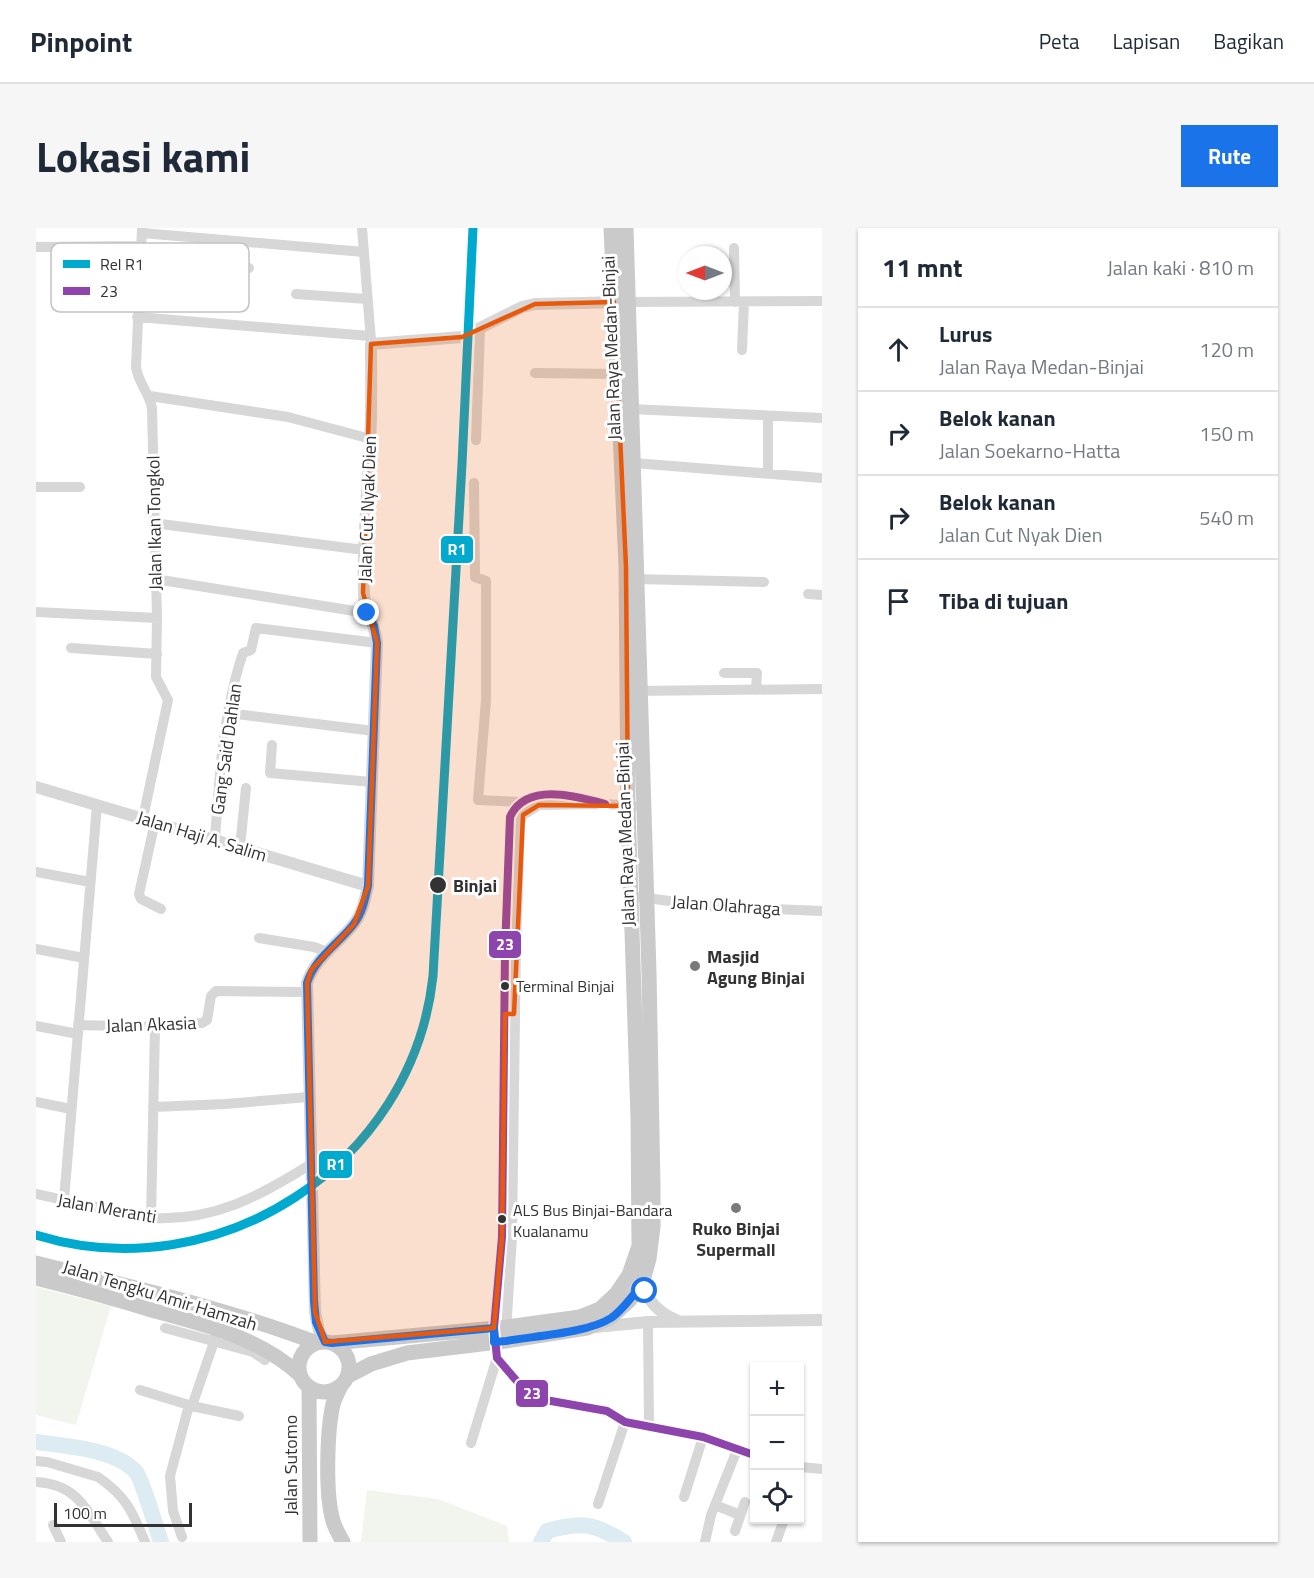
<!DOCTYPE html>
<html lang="id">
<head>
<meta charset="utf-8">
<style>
	:root { --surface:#fff; --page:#f6f6f7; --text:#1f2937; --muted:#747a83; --line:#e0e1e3; --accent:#1a73e8 }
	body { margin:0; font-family:"Titillium Web",sans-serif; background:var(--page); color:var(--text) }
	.controls { position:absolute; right:18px; bottom:18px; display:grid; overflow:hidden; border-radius:0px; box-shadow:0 2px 4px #0004 }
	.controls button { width:54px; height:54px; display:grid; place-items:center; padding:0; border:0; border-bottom:2px solid var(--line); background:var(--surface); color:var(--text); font:30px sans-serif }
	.compass { position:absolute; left:642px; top:18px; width:54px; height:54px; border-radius:50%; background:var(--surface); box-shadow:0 2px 4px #0004; rotate:270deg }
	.scale { position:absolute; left:18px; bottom:15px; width:138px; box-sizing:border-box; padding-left:6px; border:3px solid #333; border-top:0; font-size:16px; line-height:21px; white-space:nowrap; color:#333; -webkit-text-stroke:4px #fff; paint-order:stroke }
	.stop { position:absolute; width:18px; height:18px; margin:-14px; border:4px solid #1a73e8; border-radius:50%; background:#fff }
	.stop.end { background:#1a73e8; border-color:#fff; box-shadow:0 2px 6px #0008 }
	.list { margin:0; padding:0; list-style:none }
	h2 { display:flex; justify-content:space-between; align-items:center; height:78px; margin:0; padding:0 24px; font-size:26px }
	h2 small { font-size:20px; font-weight:400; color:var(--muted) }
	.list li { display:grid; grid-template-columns:39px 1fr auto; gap:18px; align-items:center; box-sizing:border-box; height:84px; padding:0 24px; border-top:2px solid var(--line) }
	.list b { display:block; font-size:22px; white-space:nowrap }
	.list p { margin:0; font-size:20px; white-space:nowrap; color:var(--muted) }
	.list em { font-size:20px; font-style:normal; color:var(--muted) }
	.icon { flex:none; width:33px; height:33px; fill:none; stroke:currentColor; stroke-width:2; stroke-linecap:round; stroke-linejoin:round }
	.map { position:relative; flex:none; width:786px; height:1314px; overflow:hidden; border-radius:0px }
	header { display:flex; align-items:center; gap:36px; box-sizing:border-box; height:84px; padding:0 30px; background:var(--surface); border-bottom:2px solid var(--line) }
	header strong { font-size:28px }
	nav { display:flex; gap:33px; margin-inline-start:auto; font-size:21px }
	.intro { display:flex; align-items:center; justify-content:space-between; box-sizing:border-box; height:144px; padding:0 36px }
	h1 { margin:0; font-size:42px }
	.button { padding:15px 27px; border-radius:0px; background:var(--accent); color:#fff; font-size:21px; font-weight:700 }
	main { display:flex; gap:36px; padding:0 36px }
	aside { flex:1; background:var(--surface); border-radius:0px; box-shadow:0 2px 4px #0004 }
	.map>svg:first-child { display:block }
	.green { fill:#f1f5ed }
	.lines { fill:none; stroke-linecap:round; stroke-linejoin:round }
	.river { stroke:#ddebf3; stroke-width:16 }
	.minor { stroke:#d7d7d7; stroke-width:10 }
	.tertiary { stroke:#d7d7d7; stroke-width:12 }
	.primary { stroke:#cacaca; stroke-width:15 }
	.bus-1-casing { stroke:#fff; stroke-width:12 }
	.bus-1 { stroke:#8e44ad; stroke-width:8 }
	.rail-1-casing { stroke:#fff; stroke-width:14 }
	.rail-1 { stroke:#00a9ce; stroke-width:9 }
	.route { stroke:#1a73e8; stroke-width:8 }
	.marked { fill:#e8590c; fill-opacity:0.2; stroke:#e8590c; stroke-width:4.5; stroke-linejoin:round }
	.stop-dot { fill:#333; stroke:#fff; stroke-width:2 }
	.poi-dot { fill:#7a7a7a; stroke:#fff; stroke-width:2 }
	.labels { text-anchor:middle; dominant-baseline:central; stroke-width:6; stroke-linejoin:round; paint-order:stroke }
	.bus-label { font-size:16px; fill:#333; stroke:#fff; text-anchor:start }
	.street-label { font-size:18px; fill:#333; stroke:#fff }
	.stop-label { font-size:18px; font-weight:bold; fill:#333; stroke:#fff; text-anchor:start }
	.poi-label { font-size:18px; font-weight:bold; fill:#333; stroke:#fff; text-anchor:start }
	.key { fill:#fff; stroke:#c2c2c2; stroke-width:1.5 }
	.key-label { font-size:16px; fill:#333 }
	.line-badge { stroke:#fff; stroke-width:2 }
	.badge-label { font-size:16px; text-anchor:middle; font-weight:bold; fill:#fff }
</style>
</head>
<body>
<header>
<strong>Pinpoint</strong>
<nav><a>Peta</a><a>Lapisan</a><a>Bagikan</a></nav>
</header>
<div class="intro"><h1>Lokasi kami</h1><a class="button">Rute</a></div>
<main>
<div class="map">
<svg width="786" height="1314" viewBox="0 0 786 1314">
	<rect width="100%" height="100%" fill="#fff"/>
	<path class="green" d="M0,1059l75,19 -35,119 -40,-10z
		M331,1262l71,9 69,27 2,16h-148z"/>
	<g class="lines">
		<path class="river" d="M0,1214c29,4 80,7 100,30 7,9 20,56 25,70
			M505,1314l6,-11c34,-10 47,-8 77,11"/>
		<path class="minor" d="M106,0l-6,139c2,16 13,25 16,41l5,210 -1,59 12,23 -25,118
			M326,0l9,113
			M106,5l222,19
			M0,19l105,-1
			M698,20l1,54
			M106,31l107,9
			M260,66l71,5
			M591,74l195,-1
			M101,89l233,19
			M706,122l2,-48
			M499,145l82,1
			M114,168l138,21 83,22
			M595,181l191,9
			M440,212l4,-111
			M598,235l188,15
			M732,244v-51
			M438,255l1,94 11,4v119l-8,100 43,2
			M0,259h44
			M117,295l211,27
			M119,351l212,34
			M600,351l128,3
			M772,366l14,1
			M0,384l121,6
			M35,420l86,6
			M688,445h33l-1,17
			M597,463l189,-2
			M192,485l146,18
			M236,517l-2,28 102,9
			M569,576c-30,-8 -79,-22 -95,13l-5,133 -3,287 -8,91 3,30 25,29 18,12 67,12 18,11 78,15 51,18
			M119,594l-16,72 2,5 20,10
			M179,612c4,-62 8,-128 28,-187l8,-3 5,-22 121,15
			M204,619l6,-59
			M0,644l54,10
			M604,669l66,9 116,5
			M223,710l55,9 13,5
			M0,721l48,9
			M42,797l77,2 47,-4 5,-3 4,-24 5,-5 90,1
			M0,798l42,8
			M0,874l35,7
			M117,879l72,-3 84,-7
			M0,966c27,6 54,12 81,17 12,3 24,7 36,7 62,3 107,-22 158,-54
			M28,972l33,-395
			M115,990l4,-191
			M612,1094l1,103
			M129,1100l88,24 12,8
			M470,1104l6,-95 4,-293 4,-122 3,-7 16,-10 66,-1 29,2
			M104,1162l52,16 47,10
			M435,1215l26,-85
			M0,1233l11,1 51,15c29,20 34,34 47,65
			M764,1239l22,2
			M0,1254c42,2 51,29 72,60
			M648,1269l19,-60
			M562,1276l27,-82
			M679,1277l25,10
			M17,1297l8,17
			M699,1303l10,-29
			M146,1309l-9,-26 -3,-35 18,-67 4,-3 26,-76
			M669,1314l6,-27 26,-65
			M740,1314l8,-22"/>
		<path class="tertiary" d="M0,559l332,99
			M606,1056c7,18 16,28 34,36
			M559,1099l53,-5 174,-2
			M289,1114l-6,-11 -4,-19 -8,-329c8,-25 30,-38 46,-58 9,-11 12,-25 15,-39l9,-243c-1,-18 -13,-31 -13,-49 -2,-50 4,-102 6,-152 2,-33 1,-65 1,-98l91,-7 60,-30 13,-3 88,-2"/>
		<path class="primary" d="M0,1035c94,24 190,45 281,80
			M0,1050c40,10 80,21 119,33 51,14 105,27 145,64
			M263 1139a25 25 0 1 1 50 0a25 25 0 1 1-50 0Z
			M296,1115l175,-16 73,-10 20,-8 16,-15 13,-19 10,-29 -1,-127 -10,-313 -2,-239 -15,-339
			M312,1148l23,-12 36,-11 99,-12 81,-13 23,-10 19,-17 13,-17 7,-25 4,-32v-41l-4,-214 -23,-744
			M305,1158c-3,6 -6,12 -8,18 -6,27 -8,90 0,117 2,7 6,14 10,21
			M273,1160l1,154"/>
		<g class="bus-1-casing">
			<path id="bus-1" d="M569,576c-30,-8 -79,-22 -95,13l-5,133 -3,287 -8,91 3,30 25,29 18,12 67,12 18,11 78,15 51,18"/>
		</g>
		<use href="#bus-1" class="bus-1"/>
		<g class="rail-1-casing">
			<path id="rail-1" d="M0,1007c181,56 377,-70 397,-259l29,-512 11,-236"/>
		</g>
		<use href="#rail-1" class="rail-1"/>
	</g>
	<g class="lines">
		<path class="route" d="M331,385l7,13 3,17 -9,243c-3,14 -6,28 -15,39 -16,20 -38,33 -46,58l7,318 2,21 9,20 7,1 162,-15v14l12,-1c28,-5 82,-8 105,-23 12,-8 22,-23 31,-34l3,7"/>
	</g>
	<path class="marked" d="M578,74l12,265 2,239 -89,-1 -16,10 -9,199h-9l-3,223 -8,91 -169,14 -10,-30 -8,-329 4,-13 43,-46 14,-38 9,-243 -14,-50 8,-249 91,-7 73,-33z"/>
	<g class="stop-dot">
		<circle cx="402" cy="657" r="9"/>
		<circle cx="469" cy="758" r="5"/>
		<circle cx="466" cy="991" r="5"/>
	</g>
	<g class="poi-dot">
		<circle cx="659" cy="738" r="6"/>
		<circle cx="700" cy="980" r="6"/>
	</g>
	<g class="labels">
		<g class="bus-label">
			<text x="480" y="758">Terminal Binjai</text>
			<text x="477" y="982">ALS Bus Binjai-Bandara<tspan x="477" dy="21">Kualanamu</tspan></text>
		</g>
		<g class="street-label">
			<text transform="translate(575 120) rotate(-92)">Jalan Raya Medan-Binjai</text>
			<text transform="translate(331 281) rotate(-88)">Jalan Cut Nyak Dien</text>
			<text transform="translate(118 295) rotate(-91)">Jalan Ikan Tongkol</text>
			<text transform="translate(190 521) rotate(-82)">Gang Said Dahlan</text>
			<text transform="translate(589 606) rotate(-92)">Jalan Raya Medan-Binjai</text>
			<text transform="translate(166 608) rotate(17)">Jalan Haji A. Salim</text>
			<text transform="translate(690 677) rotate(4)">Jalan Olahraga</text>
			<text transform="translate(115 796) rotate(-2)">Jalan Akasia</text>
			<text transform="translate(71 980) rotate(10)">Jalan Meranti</text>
			<text transform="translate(124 1067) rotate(17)">Jalan Tengku Amir Hamzah</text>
			<text transform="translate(254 1237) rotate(-90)">Jalan Sutomo</text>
		</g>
		<g class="stop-label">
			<text x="417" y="657">Binjai</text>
		</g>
		<g class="poi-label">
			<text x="671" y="728">Masjid<tspan x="671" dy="21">Agung Binjai</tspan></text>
			<text x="700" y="1000" text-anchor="middle">Ruko Binjai<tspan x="700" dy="21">Supermall</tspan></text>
		</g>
	</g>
	<rect x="15" y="15" width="198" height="69" rx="9" class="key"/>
	<rect x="27" y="32" width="27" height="8" fill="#00a9ce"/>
	<rect x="27" y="59" width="27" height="8" fill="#8e44ad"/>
	<g class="key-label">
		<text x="64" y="42">Rel R1</text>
		<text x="64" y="69">23</text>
	</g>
	<g class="line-badge">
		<rect x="404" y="307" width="34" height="29" rx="6" fill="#00a9ce"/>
		<rect x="452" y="702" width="34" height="29" rx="6" fill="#8e44ad"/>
		<rect x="282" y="922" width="35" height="29" rx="6" fill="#00a9ce"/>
		<rect x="479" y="1151" width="34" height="29" rx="6" fill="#8e44ad"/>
	</g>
	<g class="badge-label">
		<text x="421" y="327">R1</text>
		<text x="469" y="722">23</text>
		<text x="300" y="942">R1</text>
		<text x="496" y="1171">23</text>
	</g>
</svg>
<div class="controls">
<button>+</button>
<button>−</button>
<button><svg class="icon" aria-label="locate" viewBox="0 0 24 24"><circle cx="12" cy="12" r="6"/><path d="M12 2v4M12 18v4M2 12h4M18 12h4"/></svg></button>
</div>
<svg class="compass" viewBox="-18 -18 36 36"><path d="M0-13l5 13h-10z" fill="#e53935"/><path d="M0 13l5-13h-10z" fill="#747a83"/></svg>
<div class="scale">100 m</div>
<div class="stop" style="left:609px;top:1063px"></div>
<div class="stop end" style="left:331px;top:385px"></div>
</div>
<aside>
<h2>11 mnt<small>Jalan kaki · 810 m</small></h2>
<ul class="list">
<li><svg class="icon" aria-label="ahead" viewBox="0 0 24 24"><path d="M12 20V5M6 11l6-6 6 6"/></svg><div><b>Lurus</b><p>Jalan Raya Medan-Binjai</p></div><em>120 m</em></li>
<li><svg class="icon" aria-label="right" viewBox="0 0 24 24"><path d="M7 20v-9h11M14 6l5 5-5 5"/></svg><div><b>Belok kanan</b><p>Jalan Soekarno-Hatta</p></div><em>150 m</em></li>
<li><svg class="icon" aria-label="right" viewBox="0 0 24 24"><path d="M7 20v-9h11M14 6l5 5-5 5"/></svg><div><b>Belok kanan</b><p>Jalan Cut Nyak Dien</p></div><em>540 m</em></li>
<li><svg class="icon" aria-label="arrive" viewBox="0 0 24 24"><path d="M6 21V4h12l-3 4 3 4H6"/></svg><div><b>Tiba di tujuan</b></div></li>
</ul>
</aside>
</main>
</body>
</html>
